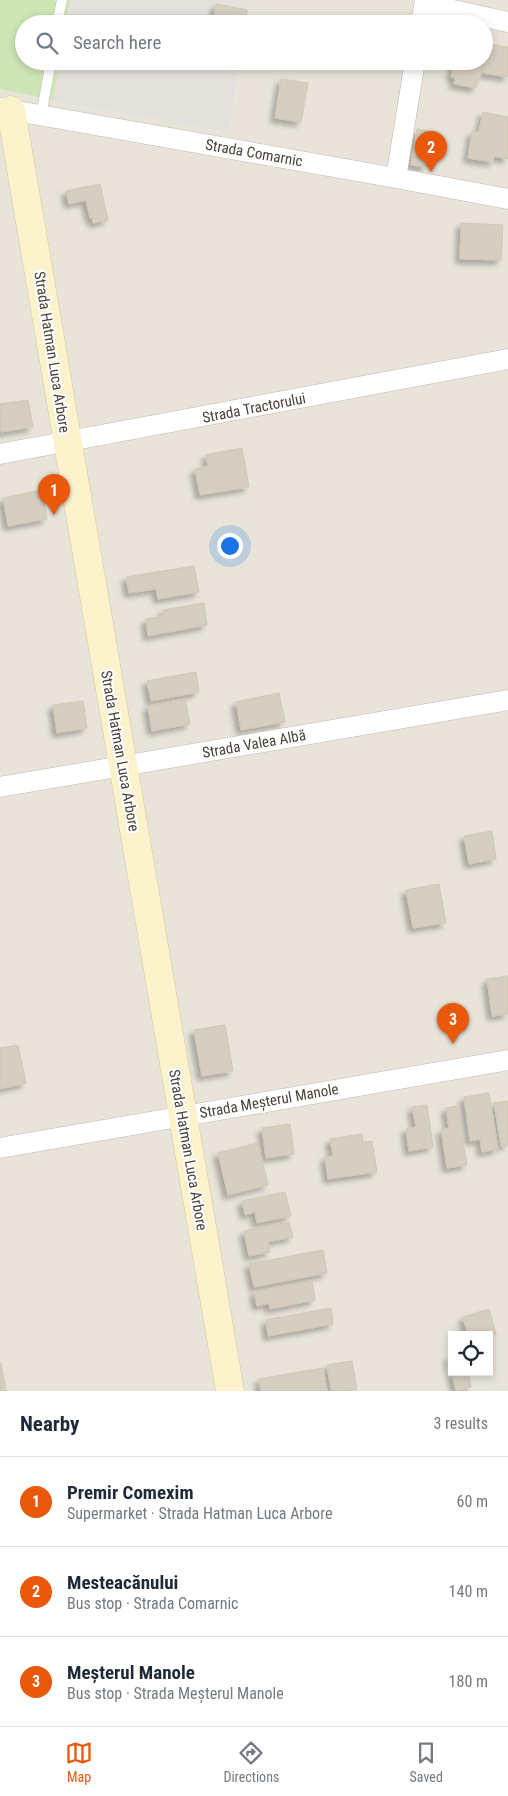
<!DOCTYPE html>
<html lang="en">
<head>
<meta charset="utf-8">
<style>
	:root { --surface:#fff; --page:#f2f2f3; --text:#1f2937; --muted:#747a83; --line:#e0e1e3; --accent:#ea580c }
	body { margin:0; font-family:"Roboto Condensed",sans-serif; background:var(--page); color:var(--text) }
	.controls { position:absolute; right:15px; bottom:15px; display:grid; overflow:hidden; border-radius:0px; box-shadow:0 2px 8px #0003 }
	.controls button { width:45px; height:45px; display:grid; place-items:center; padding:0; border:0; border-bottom:1px solid var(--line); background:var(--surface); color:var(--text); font:25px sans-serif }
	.you { position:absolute; left:229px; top:545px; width:18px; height:18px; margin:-12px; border:4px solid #fff; border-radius:50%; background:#1a73e8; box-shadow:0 0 0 8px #1a73e833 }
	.badge { display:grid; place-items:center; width:32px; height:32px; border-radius:50%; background:var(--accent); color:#fff; font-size:16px; font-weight:700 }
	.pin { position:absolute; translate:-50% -41px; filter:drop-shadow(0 1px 2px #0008) }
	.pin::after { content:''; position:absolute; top:26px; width:18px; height:15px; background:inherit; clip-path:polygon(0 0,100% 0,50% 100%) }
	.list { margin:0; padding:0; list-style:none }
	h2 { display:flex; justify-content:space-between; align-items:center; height:65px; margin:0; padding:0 20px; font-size:21px }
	h2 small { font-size:16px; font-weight:400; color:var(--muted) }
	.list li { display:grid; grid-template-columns:32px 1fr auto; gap:15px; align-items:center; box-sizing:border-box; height:90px; padding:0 20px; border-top:1px solid var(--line) }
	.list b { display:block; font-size:19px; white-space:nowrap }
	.list p { margin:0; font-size:16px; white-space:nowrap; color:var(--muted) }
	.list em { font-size:16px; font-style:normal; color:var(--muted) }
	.icon { flex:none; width:28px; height:28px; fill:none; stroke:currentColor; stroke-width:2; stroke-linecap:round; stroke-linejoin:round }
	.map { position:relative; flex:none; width:508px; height:1391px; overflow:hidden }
	.search { position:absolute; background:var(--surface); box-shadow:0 2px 8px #0003; left:15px; right:15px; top:15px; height:55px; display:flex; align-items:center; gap:12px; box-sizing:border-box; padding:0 18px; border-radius:28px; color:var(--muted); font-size:19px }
	.sheet { height:335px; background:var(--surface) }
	nav { display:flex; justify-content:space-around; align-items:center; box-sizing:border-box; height:70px; border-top:1px solid var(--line); background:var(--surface); font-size:14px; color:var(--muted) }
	nav a { display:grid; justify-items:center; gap:2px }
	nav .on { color:var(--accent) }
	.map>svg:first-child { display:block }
	.residential { fill:#e8e4d9; fill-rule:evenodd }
	.industrial { fill:#e4e1dc }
	.green { fill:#cee6b6 }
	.building { fill:#d6cec0; stroke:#d0c7b4; filter:url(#shadow) }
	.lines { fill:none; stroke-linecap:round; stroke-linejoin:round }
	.lane-casing { stroke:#c0baad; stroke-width:11 }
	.street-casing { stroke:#c0baad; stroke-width:21 }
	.secondary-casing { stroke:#d2c79c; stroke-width:29 }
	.lane { stroke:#fff; stroke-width:10 }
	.street { stroke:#fff; stroke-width:20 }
	.secondary { stroke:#fcf3cd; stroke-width:28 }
	.labels { text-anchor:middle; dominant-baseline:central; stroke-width:4; stroke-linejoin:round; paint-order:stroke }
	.street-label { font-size:15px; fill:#484339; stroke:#fff }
</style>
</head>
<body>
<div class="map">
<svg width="508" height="1391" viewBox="0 0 508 1391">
	<defs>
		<filter id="shadow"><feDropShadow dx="-4.5" dy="4.5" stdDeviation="2.5" flood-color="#0004"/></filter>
	</defs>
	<rect width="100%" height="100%" fill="#f4f2eb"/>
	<path class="residential" d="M250,0h258v1391h-508v-1302l229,43 11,-71h244v-37h-238zM452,1335h37v37h-37z"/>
	<path class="industrial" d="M70,0h180l-4,24h-180z
		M60,61h180l-11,71 -176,-32z"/>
	<path class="green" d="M0,0h70l-4,24h-42v37h36l-7,39 -53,-11z"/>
	<path class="building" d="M216,4l31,6 -2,14h-32z
		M486,44l22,3v30l-26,-4z
		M454,61h29l-3,19h-3l-1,8 -22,-4 1,-6 -4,-1z
		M281,79l27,4 -7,39 -26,-4z
		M483,112l25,5v42l-14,-3 -1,6 -25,-4 4,-27 7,1z
		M417,129l20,4 -5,27 -20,-3z
		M412,157l15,2 -1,8 -15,-2z
		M100,184l8,36 -15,3 -1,-6 -2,1 -4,-18 -17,4 -3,-13z
		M461,223l42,2 -2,35 -41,-1z
		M28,400l5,27 -32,5 -1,-28z
		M242,448l7,39 -49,8 -5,-26 13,-3 -2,-11z
		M42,490l5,29 -39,7 -5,-28z
		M194,566l5,26 -41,7 -2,-10 -27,4 -3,-16z
		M204,603l3,22 -59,11 -2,-17 18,-3 -1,-6z
		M196,672l3,20 -48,9 -4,-20z
		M279,693l6,29 -44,8 -5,-28z
		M185,699l5,25 -38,7 -4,-25z
		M83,701l4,27 -30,5 -4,-28z
		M492,831l4,28 -27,5 -5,-28z
		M439,884l7,39 -33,5 -7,-38z
		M508,976v38l-16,2 -5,-37z
		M225,1025l8,46 -31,5 -8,-46z
		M18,1045l8,38 -26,6v-41z
		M489,1093l9,56 -16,3 -2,-13 -10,2 -6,-44z
		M508,1101v44l-7,1 -7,-43z
		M427,1105l6,42 -24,4 -3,-22 10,-2 -4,-20z
		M457,1106l10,59 -20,3 -6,-38 8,-2 -3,-20z
		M290,1124l4,30 -28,4 -4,-30z
		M362,1134l1,8 9,-1 5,31 -49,7 -3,-22 8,-1 -3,-17z
		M258,1143l10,42 -40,10 -10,-42z
		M285,1192l6,24 -34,7 -2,-11 -10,3 -3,-14z
		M289,1222l4,15 -25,5 2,10 -21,4 -5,-25z
		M323,1250l4,23 -73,14 -5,-23z
		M312,1281l3,19 -45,9 -1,-6 -12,3 -3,-14z
		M331,1308l2,16 -65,12 -2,-16z
		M489,1309l7,25 -7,2v-1h-21l-5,-18z
		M452,1356v16h16l3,15 -15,4 -8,-34z
		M352,1361l5,29 -26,1 -4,-26z
		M1,1363l5,28h-6z
		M323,1368l4,23h-66l-2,-12z"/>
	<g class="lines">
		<g class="lane-casing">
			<path id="lane" d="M57,24l5,-24
				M41,116l10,-55"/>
		</g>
		<g class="street-casing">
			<path id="street" d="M425,4l83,18
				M421,24l4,-24
				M0,108l396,70 112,21
				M396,178l19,-117
				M0,454l508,-95
				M0,787l508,-87
				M0,1148l508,-88"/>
		</g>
		<g class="secondary-casing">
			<path id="secondary" d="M11,110l219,1281"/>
		</g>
		<use href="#lane" class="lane"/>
		<use href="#street" class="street"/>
		<use href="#secondary" class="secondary"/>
	</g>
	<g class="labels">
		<g class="street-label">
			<text transform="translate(254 153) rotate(10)">Strada Comarnic</text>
			<text transform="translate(52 352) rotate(81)">Strada Hatman Luca Arbore</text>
			<text transform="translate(254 408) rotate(-11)">Strada Tractorului</text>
			<text transform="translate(254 744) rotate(-10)">Strada Valea Albă</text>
			<text transform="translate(120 751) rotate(80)">Strada Hatman Luca Arbore</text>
			<text transform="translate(269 1101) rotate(-10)">Strada Meșterul Manole</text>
			<text transform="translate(188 1150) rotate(80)">Strada Hatman Luca Arbore</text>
		</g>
	</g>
</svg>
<div class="controls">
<button><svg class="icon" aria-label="locate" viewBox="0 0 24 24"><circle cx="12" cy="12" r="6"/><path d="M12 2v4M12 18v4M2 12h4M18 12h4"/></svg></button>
</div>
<div class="you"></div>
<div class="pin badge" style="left:54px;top:515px">1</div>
<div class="pin badge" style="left:431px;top:172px">2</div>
<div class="pin badge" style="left:453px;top:1044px">3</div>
<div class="search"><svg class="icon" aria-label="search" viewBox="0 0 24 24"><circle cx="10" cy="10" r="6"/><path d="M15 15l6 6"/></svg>Search here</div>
</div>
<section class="sheet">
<h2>Nearby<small>3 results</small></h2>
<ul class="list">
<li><span class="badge">1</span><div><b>Premir Comexim</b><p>Supermarket · Strada Hatman Luca Arbore</p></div><em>60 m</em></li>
<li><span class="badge">2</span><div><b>Mesteacănului</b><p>Bus stop · Strada Comarnic</p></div><em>140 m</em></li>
<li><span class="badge">3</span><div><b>Meșterul Manole</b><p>Bus stop · Strada Meșterul Manole</p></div><em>180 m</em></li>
</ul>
</section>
<nav>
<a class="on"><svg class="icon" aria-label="map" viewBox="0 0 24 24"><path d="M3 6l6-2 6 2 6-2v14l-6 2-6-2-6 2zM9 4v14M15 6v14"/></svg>Map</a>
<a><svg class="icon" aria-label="directions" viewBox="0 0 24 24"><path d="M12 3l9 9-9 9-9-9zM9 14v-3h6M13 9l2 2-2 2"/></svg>Directions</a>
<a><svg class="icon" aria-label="saved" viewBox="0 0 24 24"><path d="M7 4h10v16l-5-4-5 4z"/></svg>Saved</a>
</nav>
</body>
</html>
